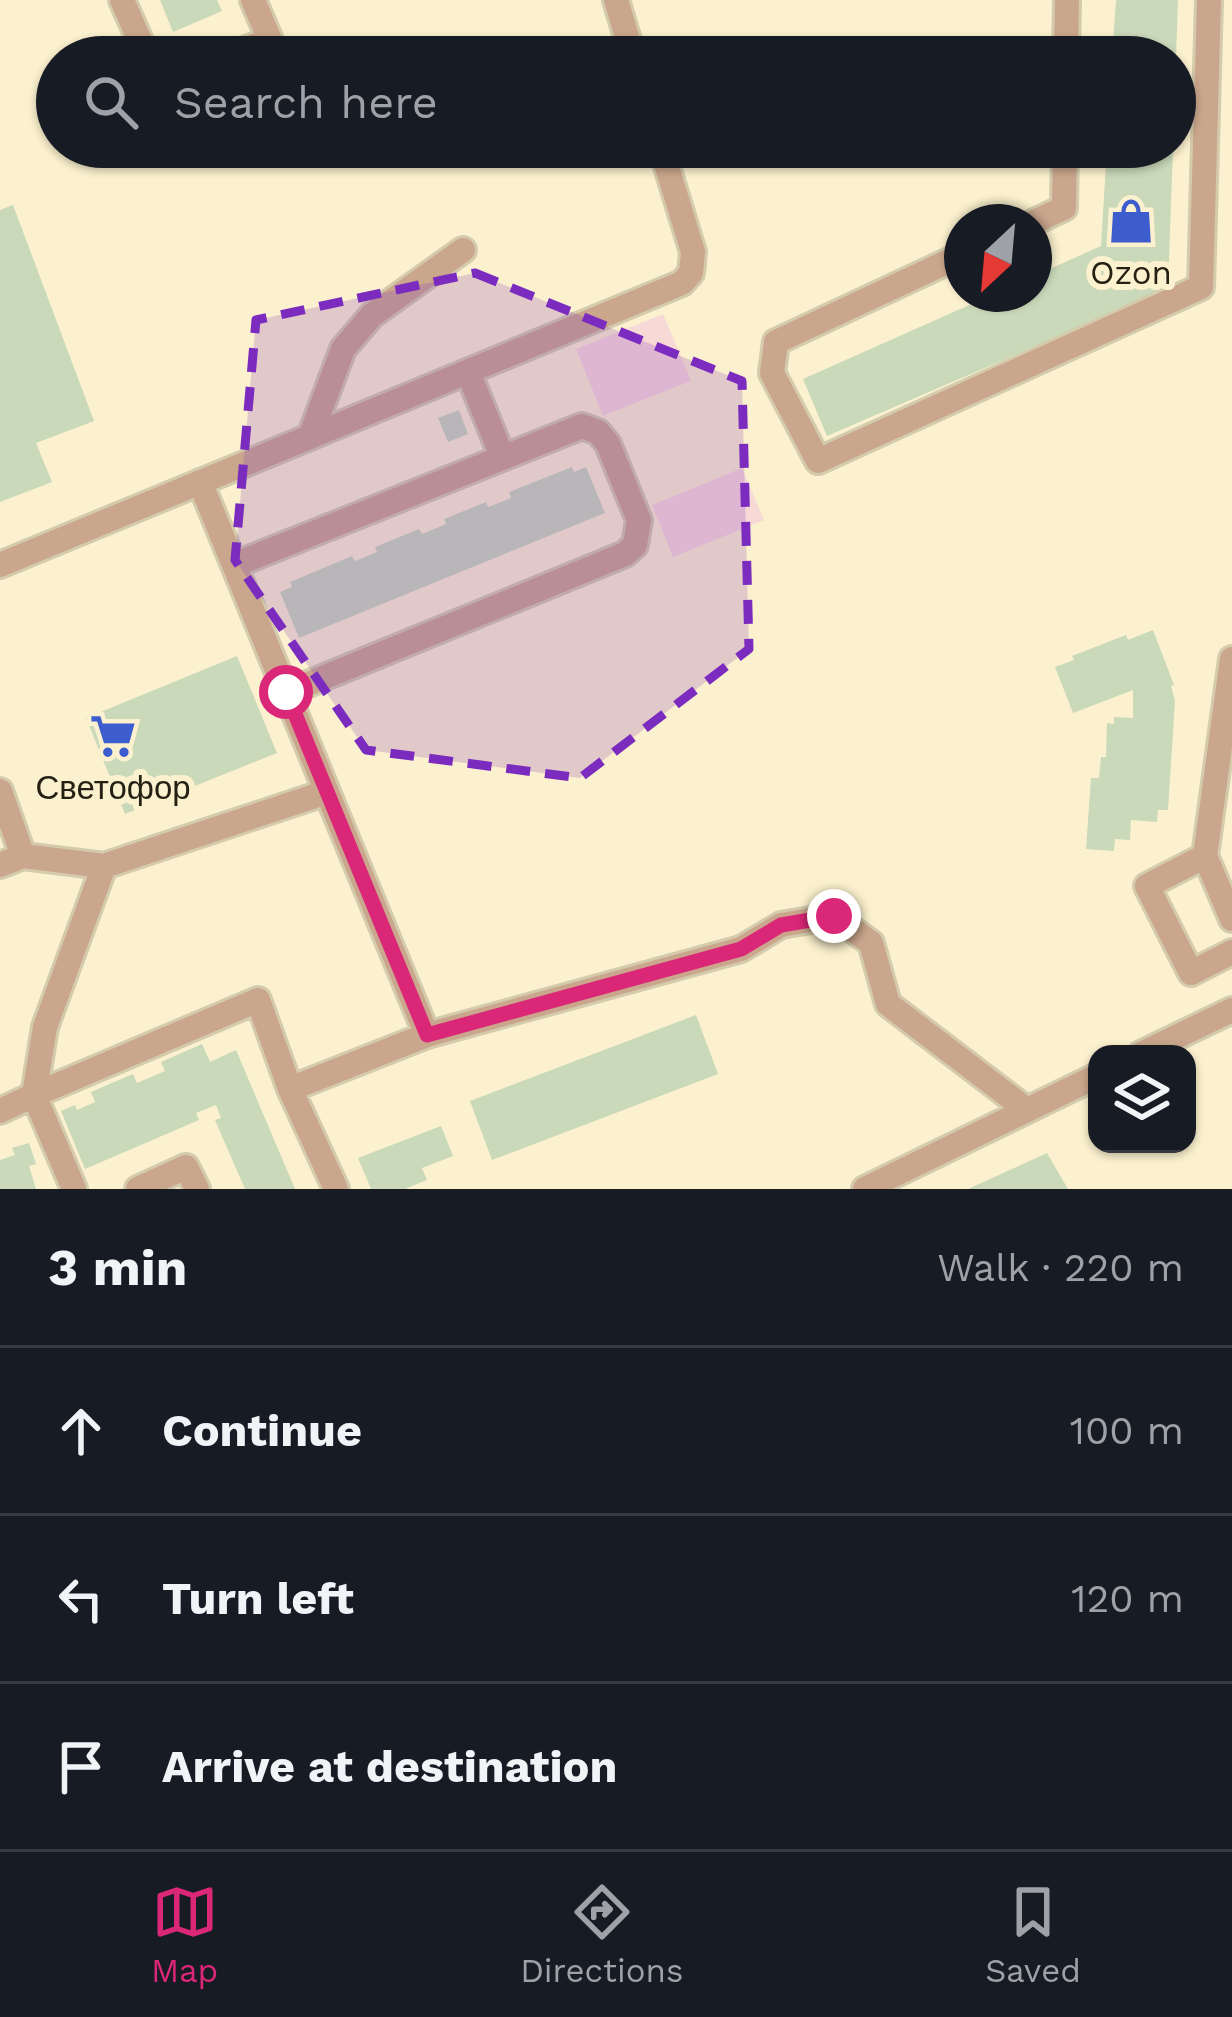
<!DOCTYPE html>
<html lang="en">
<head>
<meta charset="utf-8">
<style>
	:root { --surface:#171b24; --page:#20242c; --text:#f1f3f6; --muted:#9ea1a6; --line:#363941; --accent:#db2777 }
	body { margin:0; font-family:"Work Sans",sans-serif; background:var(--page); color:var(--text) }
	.controls { position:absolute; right:36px; bottom:36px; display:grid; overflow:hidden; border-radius:24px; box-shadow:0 3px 9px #0004 }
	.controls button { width:108px; height:108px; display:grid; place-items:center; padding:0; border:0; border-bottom:3px solid var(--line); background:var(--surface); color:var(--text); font:60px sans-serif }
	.compass { position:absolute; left:944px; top:204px; width:108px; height:108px; border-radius:50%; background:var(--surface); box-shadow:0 3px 9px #0004; rotate:206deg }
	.stop { position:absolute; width:36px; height:36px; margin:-27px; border:9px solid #db2777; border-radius:50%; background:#fff }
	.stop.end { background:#db2777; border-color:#fff; box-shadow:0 3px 12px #0008 }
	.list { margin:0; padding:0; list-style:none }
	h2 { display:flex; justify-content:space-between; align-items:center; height:156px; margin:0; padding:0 48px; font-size:51px }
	h2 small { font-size:39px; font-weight:400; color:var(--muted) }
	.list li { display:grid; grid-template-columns:78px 1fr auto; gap:36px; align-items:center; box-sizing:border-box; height:168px; padding:0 48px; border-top:3px solid var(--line) }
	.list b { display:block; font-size:45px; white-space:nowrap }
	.list em { font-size:39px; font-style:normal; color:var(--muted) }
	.icon { flex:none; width:66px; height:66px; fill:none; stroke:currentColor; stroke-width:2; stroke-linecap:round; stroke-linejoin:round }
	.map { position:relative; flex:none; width:1232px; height:1189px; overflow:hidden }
	.search { position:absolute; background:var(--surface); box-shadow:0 3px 9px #0004; left:36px; right:36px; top:36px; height:132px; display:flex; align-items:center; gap:30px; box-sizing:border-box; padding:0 42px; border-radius:66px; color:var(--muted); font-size:45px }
	.sheet { height:660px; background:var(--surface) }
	nav { display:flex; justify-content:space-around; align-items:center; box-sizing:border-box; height:168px; border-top:3px solid var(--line); background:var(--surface); font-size:33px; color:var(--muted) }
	nav a { display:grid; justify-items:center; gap:6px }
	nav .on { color:var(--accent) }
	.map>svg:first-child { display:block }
	.green { fill:#f7d9d6 }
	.building { fill:#c9d9b9 }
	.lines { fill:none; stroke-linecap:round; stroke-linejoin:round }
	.minor-casing { stroke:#d4cbac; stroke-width:30 }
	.minor { stroke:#caa78c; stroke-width:24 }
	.route { stroke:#db2777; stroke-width:15 }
	.marked { fill:#7b2cbf; fill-opacity:0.2; stroke:#7b2cbf; stroke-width:9; stroke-dasharray:24 15; stroke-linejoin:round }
	.labels { text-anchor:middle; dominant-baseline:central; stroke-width:12; stroke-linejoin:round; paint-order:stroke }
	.poi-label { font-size:33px; fill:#242013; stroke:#fbf1ce }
</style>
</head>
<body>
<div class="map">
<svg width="1232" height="1189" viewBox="0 0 1232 1189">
	<rect width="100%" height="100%" fill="#fbf1ce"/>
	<path class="green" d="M663,314l28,67 -88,35 -27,-67z
		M742,468l22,52 -91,37 -21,-52z"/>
	<path class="building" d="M160,0h57l5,11 -49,21z
		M1116,0h62l-2,57h-64z
		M1107,147h66l-5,142 -341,147 -24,-57 191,-85h40v-18l67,-30z
		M13,205l81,216 -58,22 16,39 -52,20v-292z
		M459,410l9,24 -20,8 -10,-24z
		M572,467l2,5 12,-5 19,46 -306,125 -19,-46 12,-5 -2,-5 62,-26 3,5 22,-9 -2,-5 44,-18 3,5 24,-10 -2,-5 42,-17 2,5 23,-9 -2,-6z
		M1153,630l21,55 -3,1 4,15 -7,109h-10l-1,12 -26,-2 -1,20 -15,-1 -1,12 -28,-2 5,-71h8l2,-21h5l1,-34 7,1v-7l19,1v-28l-60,23 -18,-46 19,-7 -2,-4 54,-21 2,5z
		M237,656l40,97 -152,61 -39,-96z
		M696,1015l22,59 -226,86 -22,-59z
		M202,1044l8,18 26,-12 59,139h-50l-30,-69 6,-2 -5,-13 -20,8 3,7 -114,49 -24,-58 14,-6 2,5 18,-8 -4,-10 42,-18 4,9 28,-12 -4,-9z
		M441,1126l12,30 -31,12 5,12 -22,9h-34l-13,-31z
		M29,1143l7,21 -7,2 7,23h-36v-29l15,-5 -3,-7z
		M1047,1153l21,36h-100z"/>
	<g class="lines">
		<g class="minor-casing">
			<path id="minor" d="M122,0l25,57
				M616,0l17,57
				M226,57l44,-17 -17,-40
				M1066,57l1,-57
				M1034,222l30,-14 1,-61
				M962,255l-186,87 -4,31 46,88 383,-174 8,-287
				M468,372l34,84
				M310,437l33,-88 29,-34 91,-65
				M200,482l127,310
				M0,565l682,-282 9,-10 2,-21 -32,-105
				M234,565l348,-139 16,6 10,12 31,76 -4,25 -10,9 -339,139
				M1232,659l-27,197 27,63
				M0,791l23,65 -23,9
				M23,856l81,10 -59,161 -11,68
				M1205,856l-58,30 44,87 41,-21
				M427,1035l314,-86 40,-24 53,-9 37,27 17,61 139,106
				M1141,1054l91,-44
				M290,1089l46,100
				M34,1095l224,-95 32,89 137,-54 -100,-243 -223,74
				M0,1111l34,-16 40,94
				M138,1189l48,-22 11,22
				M865,1189l232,-113"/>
		</g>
		<use href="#minor" class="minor"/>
	</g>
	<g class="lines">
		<path class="route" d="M286,692l141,343 314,-86 40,-24 53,-9"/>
	</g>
	<path class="marked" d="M475,273l267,108 7,268 -169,129 -214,-28 -131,-190 21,-240z"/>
	<defs>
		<g id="shop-bare" transform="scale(3.6)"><path d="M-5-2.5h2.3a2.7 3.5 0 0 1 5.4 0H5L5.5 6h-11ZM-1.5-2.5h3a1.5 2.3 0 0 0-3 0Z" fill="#3d5dcf" stroke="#fbf1ce" stroke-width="2.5" paint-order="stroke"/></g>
		<g id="supermarket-bare" transform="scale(3.6)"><path d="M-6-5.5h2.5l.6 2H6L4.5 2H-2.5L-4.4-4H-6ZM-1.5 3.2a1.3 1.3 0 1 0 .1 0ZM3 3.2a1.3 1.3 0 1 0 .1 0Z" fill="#3d5dcf" stroke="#fbf1ce" stroke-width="2.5" paint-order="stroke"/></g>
	</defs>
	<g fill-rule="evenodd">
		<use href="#shop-bare" x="1131" y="221"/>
		<use href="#supermarket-bare" x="113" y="736"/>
	</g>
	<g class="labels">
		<g class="poi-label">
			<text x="1131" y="272">Ozon</text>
			<text x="113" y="787">Светофор</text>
		</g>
	</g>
</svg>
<div class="controls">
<button><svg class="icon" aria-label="layers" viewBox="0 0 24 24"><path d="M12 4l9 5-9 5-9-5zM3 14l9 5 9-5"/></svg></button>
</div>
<svg class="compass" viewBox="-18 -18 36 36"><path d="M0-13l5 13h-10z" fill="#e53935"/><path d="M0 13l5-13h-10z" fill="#9ea1a6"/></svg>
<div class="stop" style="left:286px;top:692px"></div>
<div class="stop end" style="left:834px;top:916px"></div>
<div class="search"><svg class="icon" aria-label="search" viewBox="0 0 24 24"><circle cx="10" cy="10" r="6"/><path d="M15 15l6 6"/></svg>Search here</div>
</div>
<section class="sheet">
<h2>3 min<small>Walk · 220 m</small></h2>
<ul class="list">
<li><svg class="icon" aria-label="ahead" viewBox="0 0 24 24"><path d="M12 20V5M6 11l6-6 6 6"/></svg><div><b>Continue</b></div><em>100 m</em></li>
<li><svg class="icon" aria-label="left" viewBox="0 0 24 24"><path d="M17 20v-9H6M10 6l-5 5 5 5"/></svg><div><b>Turn left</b></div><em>120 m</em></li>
<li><svg class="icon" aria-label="arrive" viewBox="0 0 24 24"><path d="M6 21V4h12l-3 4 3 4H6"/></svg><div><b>Arrive at destination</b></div></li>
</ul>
</section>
<nav>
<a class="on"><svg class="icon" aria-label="map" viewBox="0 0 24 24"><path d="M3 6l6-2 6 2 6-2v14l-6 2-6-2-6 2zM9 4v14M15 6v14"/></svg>Map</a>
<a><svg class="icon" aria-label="directions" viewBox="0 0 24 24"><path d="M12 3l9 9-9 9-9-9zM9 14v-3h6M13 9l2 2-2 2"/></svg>Directions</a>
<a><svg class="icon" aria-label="saved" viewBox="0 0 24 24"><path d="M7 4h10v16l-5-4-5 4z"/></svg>Saved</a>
</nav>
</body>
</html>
